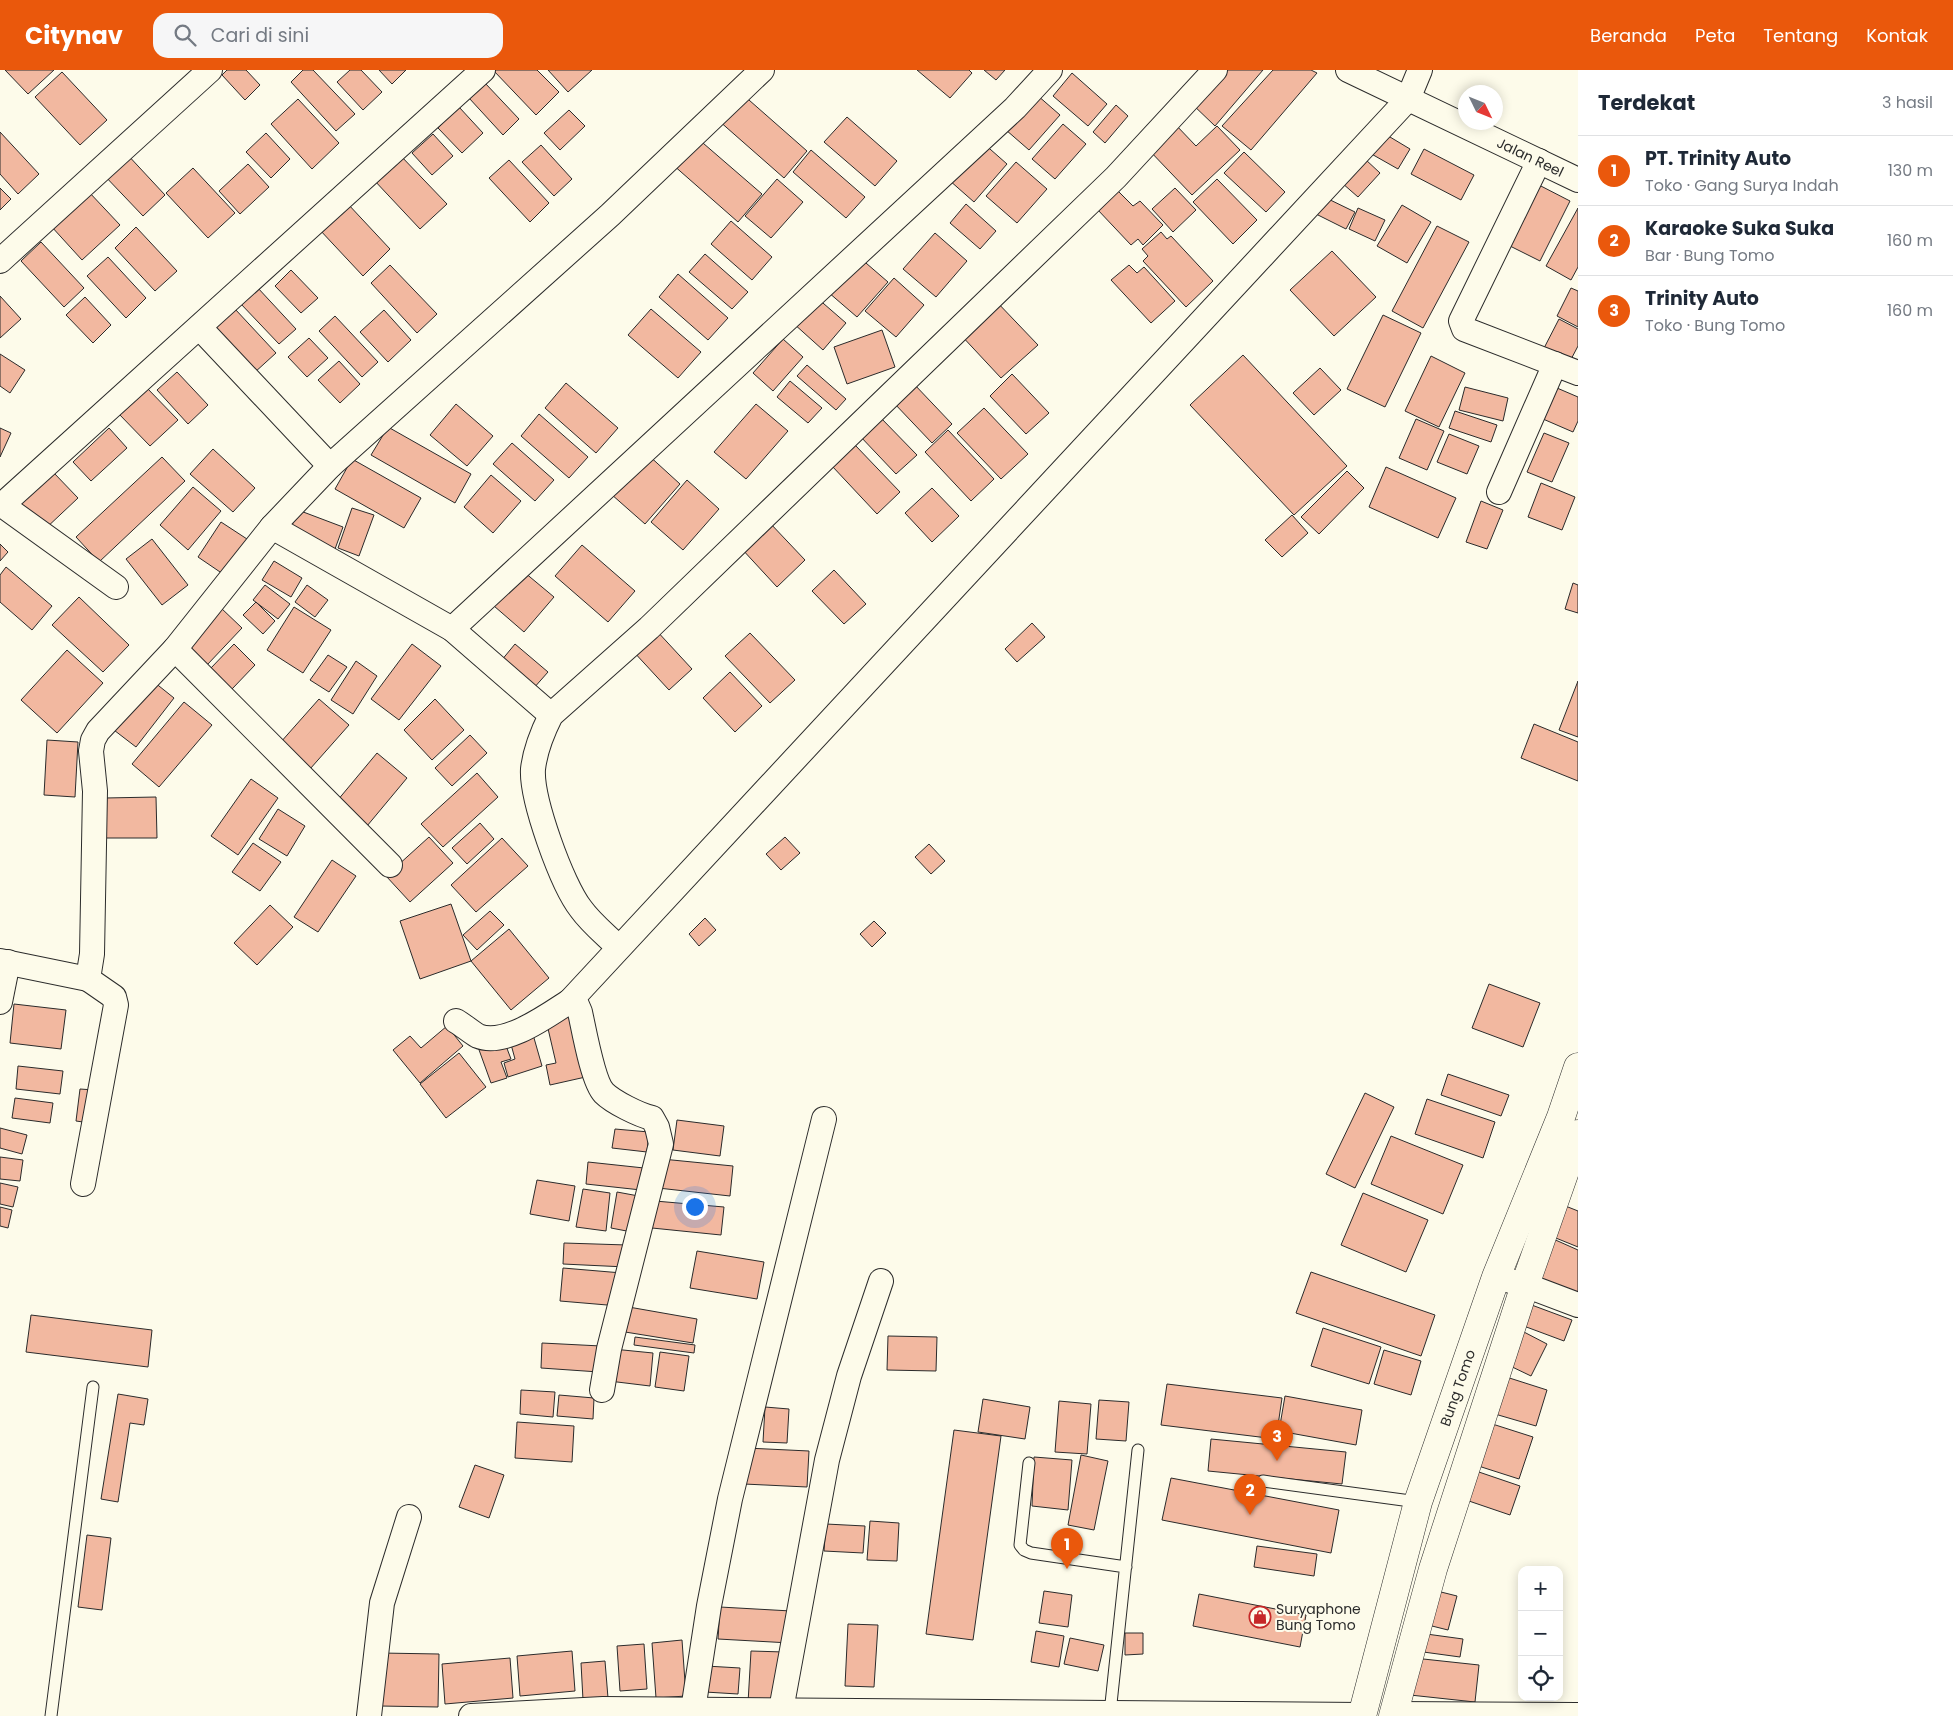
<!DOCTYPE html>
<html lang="id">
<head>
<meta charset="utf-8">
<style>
	:root { --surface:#fff; --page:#f6f6f7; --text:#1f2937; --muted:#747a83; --line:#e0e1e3; --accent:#ea580c }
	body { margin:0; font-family:Poppins,sans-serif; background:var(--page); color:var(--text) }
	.controls { position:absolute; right:15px; bottom:15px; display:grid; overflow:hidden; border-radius:10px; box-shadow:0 2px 12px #0003 }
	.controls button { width:45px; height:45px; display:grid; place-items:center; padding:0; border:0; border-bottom:1px solid var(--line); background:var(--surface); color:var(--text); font:25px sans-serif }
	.compass { position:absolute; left:1458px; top:15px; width:45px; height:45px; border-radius:50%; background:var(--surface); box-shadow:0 2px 12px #0003; rotate:133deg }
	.you { position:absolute; left:694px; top:1136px; width:18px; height:18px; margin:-12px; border:4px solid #fff; border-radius:50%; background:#1a73e8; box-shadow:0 0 0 8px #1a73e833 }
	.badge { display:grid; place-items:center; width:32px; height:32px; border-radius:50%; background:var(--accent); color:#fff; font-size:16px; font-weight:700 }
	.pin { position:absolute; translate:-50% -41px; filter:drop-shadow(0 1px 2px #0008) }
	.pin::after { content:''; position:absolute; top:26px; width:18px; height:15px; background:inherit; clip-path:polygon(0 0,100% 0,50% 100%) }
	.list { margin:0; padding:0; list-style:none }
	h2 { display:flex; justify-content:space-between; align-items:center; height:65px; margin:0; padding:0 20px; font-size:21px }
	h2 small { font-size:16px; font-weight:400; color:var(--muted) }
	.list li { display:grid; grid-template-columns:32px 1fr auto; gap:15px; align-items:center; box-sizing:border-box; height:70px; padding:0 20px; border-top:1px solid var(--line) }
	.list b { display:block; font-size:19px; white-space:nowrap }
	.list p { margin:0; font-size:16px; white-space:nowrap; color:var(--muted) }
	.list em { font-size:16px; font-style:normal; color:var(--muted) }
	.icon { flex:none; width:28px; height:28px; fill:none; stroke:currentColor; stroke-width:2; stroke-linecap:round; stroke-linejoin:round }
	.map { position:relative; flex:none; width:1578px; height:1646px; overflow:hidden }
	header { display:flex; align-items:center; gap:30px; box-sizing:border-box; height:70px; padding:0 25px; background:var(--accent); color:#fff }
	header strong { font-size:24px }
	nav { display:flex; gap:28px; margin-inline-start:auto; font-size:18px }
	.search { width:350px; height:45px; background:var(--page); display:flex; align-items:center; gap:12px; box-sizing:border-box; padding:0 18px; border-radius:15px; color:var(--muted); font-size:19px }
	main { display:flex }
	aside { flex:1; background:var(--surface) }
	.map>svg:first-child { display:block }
	.building { fill:#f2b8a0; stroke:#2b2b2b }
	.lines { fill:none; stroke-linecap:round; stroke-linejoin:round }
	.lane-casing { stroke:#2b2b2b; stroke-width:13 }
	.street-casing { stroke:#2b2b2b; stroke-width:26 }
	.primary-casing { stroke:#2b2b2b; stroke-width:29 }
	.lane { stroke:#fdfbea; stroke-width:11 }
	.street { stroke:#fdfbea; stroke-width:24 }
	.primary { stroke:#fdfbea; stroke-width:28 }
	.labels { text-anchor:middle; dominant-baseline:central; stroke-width:4; stroke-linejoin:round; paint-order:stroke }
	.street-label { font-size:14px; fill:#2b2b2b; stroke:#fdfbea }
	.poi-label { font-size:14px; fill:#2b2b2b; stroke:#fdfbea; text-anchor:start }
</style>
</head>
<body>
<header>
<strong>Citynav</strong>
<div class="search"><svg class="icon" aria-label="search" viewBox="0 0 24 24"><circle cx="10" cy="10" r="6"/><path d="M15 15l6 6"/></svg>Cari di sini</div>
<nav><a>Beranda</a><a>Peta</a><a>Tentang</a><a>Kontak</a></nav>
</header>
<main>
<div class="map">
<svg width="1578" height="1646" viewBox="0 0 1578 1646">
	<rect width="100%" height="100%" fill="#fdfbea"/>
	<path class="building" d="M5,0h49l-26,24z
		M227,0h19l14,15 -15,15 -23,-25z
		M303,0h10l42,44 -19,17 -45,-49z
		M350,0h11l21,22 -19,18 -26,-28z
		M379,0h27l-14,14z
		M493,0h44l22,22 -23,23z
		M548,0h44l-24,22z
		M917,0h52l3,3 -22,25z
		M984,0h21l-9,10z
		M1218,0h45l-48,56 -25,-24z
		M1273,0h38l6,3 -66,77 -29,-24z
		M62,2l45,48 -27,25 -45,-48z
		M1072,3l35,31 -19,22 -35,-30z
		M485,13l34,36 -16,16 -34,-37z
		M741,23l66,58 -23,27 -66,-58z
		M1037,25l23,20 -31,35 -23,-20z
		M298,29l41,44 -27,26 -41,-45z
		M1116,35l12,11 -23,27 -12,-11z
		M459,37l24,26 -21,20 -24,-25z
		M569,40l16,16 -25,24 -16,-17z
		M847,47l50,44 -22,25 -51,-44z
		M1174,53l22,23 21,-20 23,24 -48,45 -45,-47z
		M1063,54l23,20 -31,35 -23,-20z
		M1380,61l30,18 -12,20 -30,-17z
		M0,62l39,42 -21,20 -18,-20z
		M266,63l24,26 -19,19 -25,-26z
		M433,64l20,22 -21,19 -20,-22z
		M696,67l66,57 -24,28 -66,-58z
		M982,72l25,22 -33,38 -25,-22z
		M541,75l31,34 -18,17 -32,-34z
		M1424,79l50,26 -13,25 -50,-26z
		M811,80l54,47 -19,21 -53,-46z
		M125,82l40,43 -22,21 -41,-43z
		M1244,82l41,40 -19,20 -42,-39z
		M399,84l48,50 -27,25 -47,-50z
		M1365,89l15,14 -22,24 -16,-14z
		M509,90l40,43 -19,19 -41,-44z
		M1016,92l31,27 -30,34 -31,-27z
		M248,94l21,23 -29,27 -21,-23z
		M193,98l42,45 -27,25 -42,-45z
		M777,109l26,23 -32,36 -26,-22z
		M1217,109l40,41 -24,24 -40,-42z
		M1537,114l33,17 -30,60 -34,-17z
		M0,118l11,11 -11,11z
		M1175,118l21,22 -23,22 -21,-23z
		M88,121l32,34 -38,35 -31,-34z
		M1118,121l15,15 7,-5 23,24 -20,20 -5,-6 -7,6 -34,-36z
		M1320,125l35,17 -9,17 -34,-17z
		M347,133l43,46 -27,27 -44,-47z
		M966,134l30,27 -16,18 -30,-26z
		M1402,135l29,17 -24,41 -30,-17z
		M1358,138l27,12 -10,21 -26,-12z
		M1578,138v59l-7,13 -25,-14z
		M731,151l41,36 -20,23 -41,-36z
		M1437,156l32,16 -46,86 -31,-17z
		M136,157l41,44 -22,20 -40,-43z
		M1161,162l6,7 4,-3 42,45 -27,26 -43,-46 5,-5 -6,-7z
		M935,163l32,28 -31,36 -33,-28z
		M41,172l43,46 -20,19 -43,-46z
		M1332,181l44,46 -42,39 -44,-46z
		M705,184l43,38 -16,17 -43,-37z
		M108,187l38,41 -20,20 -39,-42z
		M859,187l29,25 -31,35 -29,-25z
		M390,195l47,49 -20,19 -46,-50z
		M1129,195l8,8 7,-6 31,34 -24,22 -40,-43z
		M291,200l27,28 -17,15 -26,-27z
		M678,204l50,44 -20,22 -49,-43z
		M894,208l30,27 -28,32 -31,-26z
		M257,217l39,42 -17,15 -39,-41z
		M1571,218l7,3v36l-21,-11z
		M0,226l21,23 -21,19z
		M85,227l26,28 -18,18 -27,-28z
		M816,227l30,26 -23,27 -30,-27z
		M994,229l44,46 -37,33 -42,-45z
		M235,239l41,44 -22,20 -41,-44z
		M651,239l50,43 -23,26 -50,-43z
		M384,240l27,30 -23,22 -28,-30z
		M1383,245l38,18 -36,74 -38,-18z
		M335,246l43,46 -16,15 -43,-46z
		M1559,249l19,10v17l-10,19 -26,-13z
		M882,260l13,37 -48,17 -13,-37z
		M309,268l19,20 -21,19 -19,-20z
		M783,269l20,18 -30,34 -20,-18z
		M0,284l25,16 -15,23 -10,-7z
		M1243,285l104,111 -53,49 -104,-110z
		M1431,286l34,17 -26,54 -34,-16z
		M339,291l21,23 -20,19 -22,-23z
		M807,295l39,34 -10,11 -39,-34z
		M1320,298l21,22 -27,25 -21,-22z
		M177,302l31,33 -20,19 -31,-34z
		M1012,304l37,39 -23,21 -36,-38z
		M790,311l32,27 -14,15 -31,-26z
		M566,313l52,45 -22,25 -51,-45z
		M913,313l39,41 -20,19 -39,-41z
		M146,317l32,33 -28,26 -32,-33z
		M1465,317l43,11 -5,23 -44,-11z
		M1557,318l21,9v24l-5,11 -30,-13z
		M456,334l37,32 -26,30 -37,-31z
		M756,334l32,27 -42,48 -32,-27z
		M984,338l44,46 -27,25 -44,-46z
		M1455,341l42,14 -6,17 -42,-14z
		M539,344l49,43 -19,21 -48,-42z
		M879,346l38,39 -21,19 -37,-39z
		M1416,349l28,12 -17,39 -28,-12z
		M388,357l83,47 -16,29 -84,-48z
		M0,358l11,5 -11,24z
		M109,358l18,20 -36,33 -18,-19z
		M948,360l46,49 -23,22 -46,-49z
		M1544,363l25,10 -17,39 -25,-10z
		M1449,364l30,12 -12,28 -30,-12z
		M512,373l42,37 -19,21 -42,-37z
		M855,375l45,47 -23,22 -45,-48z
		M213,379l42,39 -22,24 -43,-38z
		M646,383l34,31 -35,40 -34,-30z
		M162,387l23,24 -86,81 -23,-25z
		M352,389l69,39 -17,30 -69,-39z
		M1386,397l70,31 -18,40 -69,-31z
		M1347,401l17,17 -45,46 -18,-17z
		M53,402l25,26 -34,32 -24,-26z
		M491,405l30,26 -28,32 -29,-26z
		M687,410l32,29 -36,41 -32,-28z
		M1541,413l34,14 -13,33 -34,-13z
		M193,417l28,24 -33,39 -28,-25z
		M932,418l27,28 -27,26 -27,-29z
		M1481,431l22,9 -16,39 -21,-7z
		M352,438l22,7 -15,41 -21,-8z
		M298,440l45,17 -8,22 -46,-16z
		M1292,445l16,18 -26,24 -17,-17z
		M221,452l26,17 -24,35 -25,-17z
		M769,452l36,38 -28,27 -36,-39z
		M152,469l36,46 -26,20 -36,-46z
		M0,474l8,8 -8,9z
		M582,475l53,46 -27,31 -53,-46z
		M274,491l28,17 -11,19 -29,-17z
		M6,497l46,39 -20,24 -32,-28v-27z
		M834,500l32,34 -22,20 -32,-33z
		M524,502l30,25 -30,35 -30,-26z
		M1573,513l5,2v28l-13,-4z
		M265,515l25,19 -12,15 -25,-19z
		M307,515l21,15 -13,17 -20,-15z
		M79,527l50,48 -26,27 -51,-47z
		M256,532l19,19 -12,13 -20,-19z
		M220,537l22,21 -35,37 -22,-21z
		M294,537l37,23 -28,43 -36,-23z
		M1032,553l13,14 -28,25 -12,-13z
		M655,559l37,40 -23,21 -37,-40z
		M750,563l45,47 -25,23 -45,-47z
		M234,574l21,21 -23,24 -22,-20z
		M412,574l29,22 -42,54 -28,-21z
		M515,574l33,28 -15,17 -32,-28z
		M67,580l36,33 -46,50 -36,-33z
		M328,585l19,12 -18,25 -19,-12z
		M356,591l21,15 -24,38 -22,-14z
		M730,602l32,34 -27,26 -32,-34z
		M149,608l25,20 -38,49 -26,-20z
		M1578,611v56l-19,-7z
		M319,629l30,26 -39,44 -30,-26z
		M435,629l29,31 -32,30 -28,-30z
		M184,632l28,23 -53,62 -27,-23z
		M1534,654l44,18v39l-57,-23z
		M470,665l17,18 -35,33 -17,-18z
		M47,670l31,2 -3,55 -31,-2z
		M377,683l30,25 -40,48 -30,-25z
		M477,703l21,24 -55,50 -22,-23z
		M251,709l27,19 -40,57 -27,-19z
		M156,727l1,41h-52v-40z
		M278,739l27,17 -18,30 -28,-17z
		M480,753l14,16 -27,25 -15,-16z
		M429,767l24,26 -43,39 -24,-26z
		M785,767l15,16 -19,17 -15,-16z
		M502,768l26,28 -52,46 -25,-27z
		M253,773l28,19 -21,29 -28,-19z
		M929,774l16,17 -14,13 -16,-17z
		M332,790l24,16 -38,56 -24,-15z
		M451,834l20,57 -51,18 -20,-58z
		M270,835l23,22 -36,38 -23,-22z
		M490,841l14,14 -27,25 -14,-15z
		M705,848l11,12 -17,16 -10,-12z
		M874,851l12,12 -14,14 -12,-13z
		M509,859l40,49 -38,32 -40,-49z
		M1489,914l51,19 -17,44 -51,-19z
		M14,934l52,6 -5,39 -51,-6z
		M576,943l14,63 -40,9 -4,-20 10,-2 -10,-43z
		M447,956l16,20 -43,37 -27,-33 17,-14 11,12z
		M532,961l10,35 -34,11 -4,-14 11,-4 -6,-22z
		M503,968l8,21 -10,3 6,16 -16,5 -13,-36z
		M459,983l27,34 -40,31 -26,-34z
		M18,996l45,5 -3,23 -44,-5z
		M1448,1004l61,21 -8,21 -60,-21z
		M80,1019l14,1 -4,33 -14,-2z
		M1365,1023l29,14 -39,81 -29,-14z
		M15,1028l38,5 -3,20 -38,-5z
		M1427,1029l68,23 -12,36 -68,-24z
		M677,1050l47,6 -4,30 -47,-6z
		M0,1058l27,7 -5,19 -22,-6z
		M615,1059l34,3 -2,20 -35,-4z
		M1391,1066l72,29 -20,49 -72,-30z
		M0,1087l23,3 -3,21 -20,-2z
		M662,1089l71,7 -3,30 -72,-8z
		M588,1092l56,6 -3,22 -55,-6z
		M537,1110l38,6 -6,35 -39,-7z
		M0,1113l18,4 -5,20 -13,-3z
		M583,1119l27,4 -4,38 -30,-4z
		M617,1122l27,5 -7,36 -26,-5z
		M1363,1123l65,27 -22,52 -65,-27z
		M655,1131l69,6 -3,28 -69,-7z
		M1558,1133l20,8v36l-32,-13z
		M0,1137l12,3 -4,18 -8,-2z
		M1551,1168l27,12v50l-46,-22z
		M564,1173l63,2 -1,22 -63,-3z
		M697,1181l67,11 -7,37 -67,-11z
		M563,1198l59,5 -3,33 -59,-5z
		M1311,1202l124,43 -14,41 -125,-43z
		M1529,1234l43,16 -8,21 -43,-16z
		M623,1236l74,13 -4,24 -74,-12z
		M31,1245l121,15 -4,37 -122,-15z
		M1323,1258l58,19 -12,37 -58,-18z
		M1522,1261l25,13 -16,32 -25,-12z
		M888,1266l49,1 -1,34 -49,-1z
		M635,1267l60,8 -1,8 -60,-8z
		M542,1273l59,3 -2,26 -58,-4z
		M613,1279l40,4 -3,33 -41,-5z
		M1384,1280l37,11 -10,34 -37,-11z
		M660,1282l29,4 -5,35 -29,-4z
		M1500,1305l47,15 -11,36 -48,-14z
		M1167,1314l115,14 -6,41 -115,-14z
		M521,1320l34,2 -2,25 -33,-3z
		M118,1324l30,5 -4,26 -14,-2 -12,79 -17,-3z
		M559,1325l35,3 -1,21 -36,-3z
		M1285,1326l77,14 -6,35 -77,-14z
		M983,1329l47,8 -5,32 -47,-7z
		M1099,1330l30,2 -3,39 -30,-2z
		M1059,1331l32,3 -4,50 -32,-2z
		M765,1337l24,2 -2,34 -24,-1z
		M1483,1351l50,16 -14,42 -50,-16z
		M517,1352l57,4 -2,36 -57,-4z
		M954,1360l47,6 -28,204 -47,-6z
		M1211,1369l135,13 -4,32 -134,-13z
		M746,1378l63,3 -2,36 -63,-3z
		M1081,1385l27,6 -14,69 -26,-5z
		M1034,1387l38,3 -4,50 -36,-4z
		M475,1395l29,10 -15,43 -30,-11z
		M1473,1400l47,16 -10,29 -47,-16z
		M1171,1408l168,32 -8,43 -169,-33z
		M870,1451l29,2 -2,38 -30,-1z
		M826,1454l39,2 -2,27 -39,-2z
		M87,1465l24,3 -9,72 -24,-3z
		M1257,1476l60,8 -3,22 -60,-9z
		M1429,1519l28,7 -9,34 -28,-7z
		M1044,1521l28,4 -4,32 -29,-4z
		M1199,1524l107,21 -6,32 -107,-21z
		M720,1537l71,4 -1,32 -72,-4z
		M848,1554l30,1 -4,62 -29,-1z
		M1036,1561l28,5 -5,31 -28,-5z
		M1125,1563h18v21l-18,1z
		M1419,1563l44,6 -3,18 -44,-6z
		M1070,1568l34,7 -6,26 -34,-7z
		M682,1570l4,56 -30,2 -4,-55z
		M644,1574l3,45 -27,2 -3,-45z
		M572,1581l3,40 -55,5 -3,-40z
		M751,1581l33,1 -3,53 -33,-2z
		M381,1583l58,1 -1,53 -58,-1z
		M510,1588l3,40 -68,6 -3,-40z
		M1414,1588l65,7 -4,37 -65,-7z
		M605,1591l3,37 -25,2 -2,-37z
		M706,1596l34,2 -2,26 -33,-2z"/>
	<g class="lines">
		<g class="lane-casing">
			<path id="lane" d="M1029,1393l-9,82 4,5 7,3 95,14
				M1263,1411l155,21
				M1110,1643l28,-263
				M51,1646l42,-329"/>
		</g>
		<g class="street-casing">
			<g id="street">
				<path id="s1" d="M1348,0l230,110"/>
				<path d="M1539,91l-78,160 3,8 114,44"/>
				<path d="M0,191l210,-191"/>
				<path d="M200,258l130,138"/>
				<path d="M1499,422l56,-128"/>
				<path d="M272,457l180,102 99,86"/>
				<path d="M116,517l-114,-82 481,-435"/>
				<path d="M452,559l563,-521 35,-38"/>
				<path d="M175,579l215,216"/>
				<path d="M618,877c-12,-12 -27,-24 -37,-38 -19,-24 -50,-110 -48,-140 2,-18 10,-38 18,-54l98,-87 467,-451 99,-107"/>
				<path d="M0,891l88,18"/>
				<path d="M570,931l838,-902 12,-29"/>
				<path d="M0,932l8,-40"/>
				<path d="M456,951c7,4 15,11 22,15 27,11 70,-21 92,-35l7,4 3,7c4,18 13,70 24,81 9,9 35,22 48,25l5,9 4,17 -52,205 -7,41"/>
				<path d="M83,1114l33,-179 -2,-8 -26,-18 4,-25 3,-163 -4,-40 2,-11 5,-9 77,-82 97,-122 58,-61 280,-251 152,-145"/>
				<path d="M1496,1207l29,8 53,20"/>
				<path d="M693,1640l16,-104 21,-107 94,-380"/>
				<path d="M781,1640l46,-250 22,-84 32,-95"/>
				<path d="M1394,1644l184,1"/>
				<path d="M369,1646l13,-113 27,-86"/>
				<path d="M471,1646l132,-7 759,6"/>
			</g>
		</g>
		<g class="primary-casing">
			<g id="primary">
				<path id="s2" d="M1362,1646l56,-214 78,-225 65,-160 17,-50"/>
				<path d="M1393,1646l40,-147 92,-284 53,-151"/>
			</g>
		</g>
		<use href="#lane" class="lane"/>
		<use href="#street" class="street"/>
		<use href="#primary" class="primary"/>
	</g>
	<defs>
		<g id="shop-ring" transform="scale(1.125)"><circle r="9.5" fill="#fdfbea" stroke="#c62828" stroke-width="1.5"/><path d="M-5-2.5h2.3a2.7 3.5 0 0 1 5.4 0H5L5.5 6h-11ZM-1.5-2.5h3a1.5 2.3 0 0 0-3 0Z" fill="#c62828"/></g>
	</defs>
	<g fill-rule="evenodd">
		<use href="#shop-ring" x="1260" y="1547"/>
	</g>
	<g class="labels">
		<g class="street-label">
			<text stroke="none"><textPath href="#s1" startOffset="202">Jalan Reel</textPath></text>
			<text stroke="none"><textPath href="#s2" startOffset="342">Bung Tomo</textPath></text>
		</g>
		<g class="poi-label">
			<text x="1276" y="1539">Suryaphone<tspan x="1276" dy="16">Bung Tomo</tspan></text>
		</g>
	</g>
</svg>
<div class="controls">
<button>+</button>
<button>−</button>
<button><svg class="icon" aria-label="locate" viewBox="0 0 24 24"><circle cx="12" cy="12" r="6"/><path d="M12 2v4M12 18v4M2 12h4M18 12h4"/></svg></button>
</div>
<svg class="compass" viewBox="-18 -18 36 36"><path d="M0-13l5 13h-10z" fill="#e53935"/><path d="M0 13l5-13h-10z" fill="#747a83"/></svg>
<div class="you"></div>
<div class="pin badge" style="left:1067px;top:1499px">1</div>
<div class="pin badge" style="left:1250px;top:1445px">2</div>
<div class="pin badge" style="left:1277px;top:1391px">3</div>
</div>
<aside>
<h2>Terdekat<small>3 hasil</small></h2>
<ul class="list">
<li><span class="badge">1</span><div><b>PT. Trinity Auto</b><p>Toko · Gang Surya Indah</p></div><em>130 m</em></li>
<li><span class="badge">2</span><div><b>Karaoke Suka Suka</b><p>Bar · Bung Tomo</p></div><em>160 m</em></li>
<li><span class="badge">3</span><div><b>Trinity Auto</b><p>Toko · Bung Tomo</p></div><em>160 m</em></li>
</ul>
</aside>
</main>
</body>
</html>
